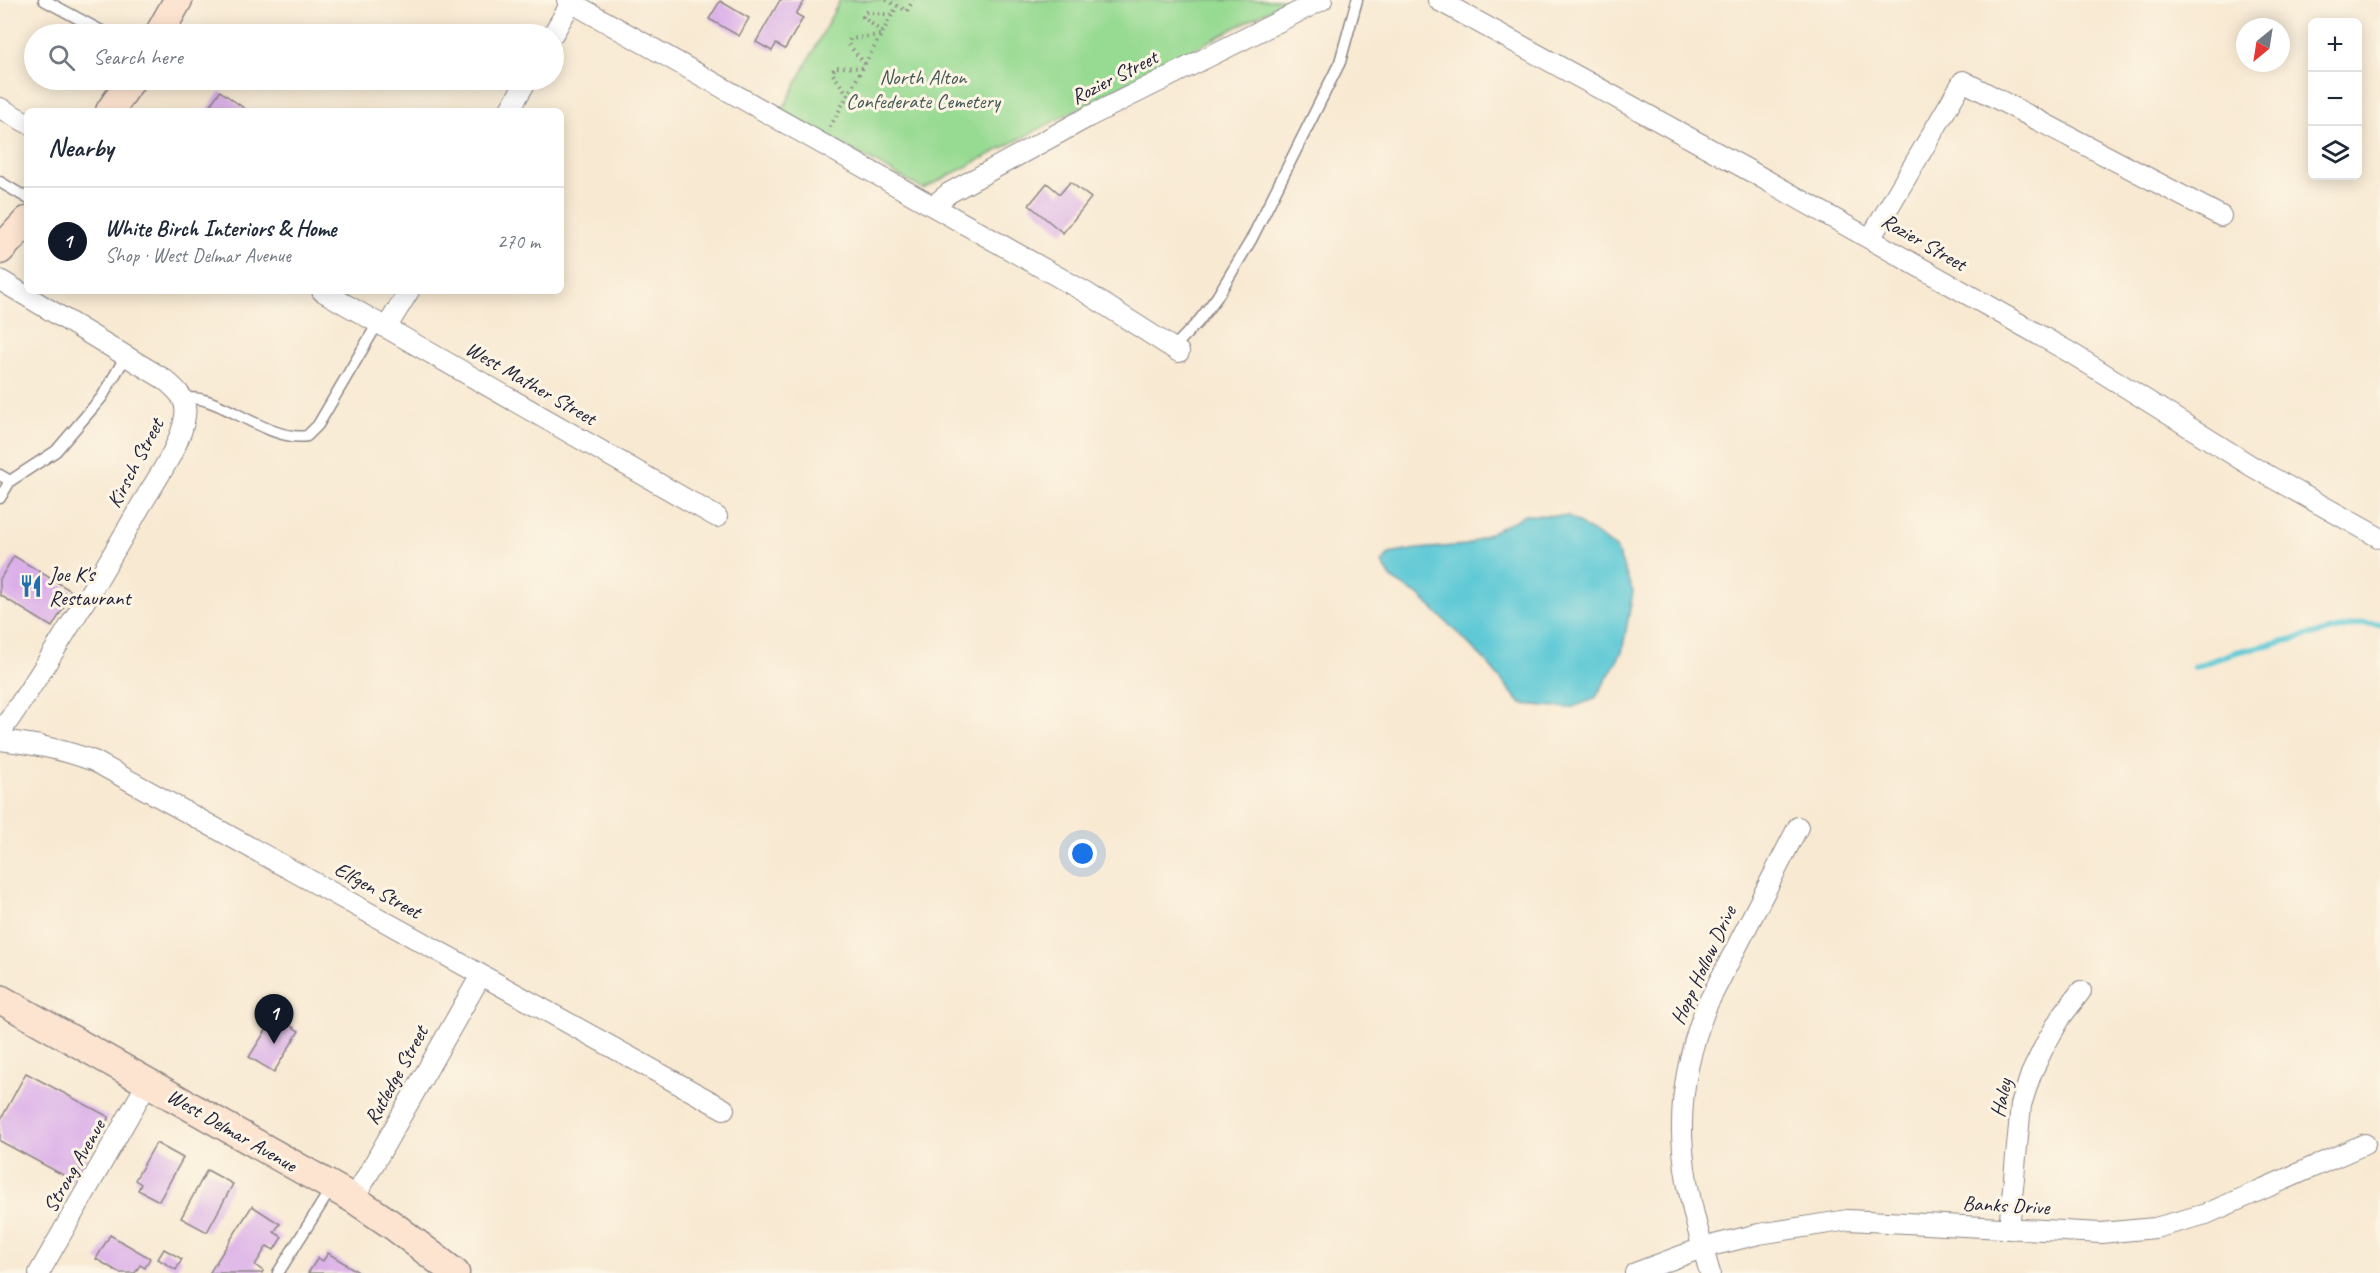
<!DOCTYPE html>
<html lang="en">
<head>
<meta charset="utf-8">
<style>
	:root { --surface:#fff; --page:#f6f6f7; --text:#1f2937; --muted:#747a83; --line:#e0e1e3; --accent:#111827 }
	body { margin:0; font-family:Caveat,sans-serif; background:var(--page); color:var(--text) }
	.controls { position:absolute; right:18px; top:18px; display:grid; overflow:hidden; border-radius:9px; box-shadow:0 3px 15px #0003 }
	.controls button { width:54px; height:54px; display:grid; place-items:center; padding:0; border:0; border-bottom:2px solid var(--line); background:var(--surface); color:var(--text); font:30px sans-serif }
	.compass { position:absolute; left:2236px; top:18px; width:54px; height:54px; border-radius:50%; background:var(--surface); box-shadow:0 3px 15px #0003; rotate:210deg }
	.you { position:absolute; left:1083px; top:854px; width:21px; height:21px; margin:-15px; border:4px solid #fff; border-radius:50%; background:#1a73e8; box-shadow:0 0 0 9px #1a73e833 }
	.badge { display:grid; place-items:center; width:39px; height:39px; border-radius:50%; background:var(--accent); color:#fff; font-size:20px; font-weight:700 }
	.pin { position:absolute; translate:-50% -50px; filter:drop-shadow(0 2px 3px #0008) }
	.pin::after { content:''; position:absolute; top:32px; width:21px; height:18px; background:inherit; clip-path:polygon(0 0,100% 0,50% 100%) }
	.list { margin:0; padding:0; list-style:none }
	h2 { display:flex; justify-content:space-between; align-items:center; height:78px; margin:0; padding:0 24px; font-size:26px }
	h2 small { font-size:20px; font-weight:400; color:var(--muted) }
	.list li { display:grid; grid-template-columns:39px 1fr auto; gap:18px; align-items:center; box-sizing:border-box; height:108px; padding:0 24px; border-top:2px solid var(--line) }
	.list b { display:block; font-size:22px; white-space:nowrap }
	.list p { margin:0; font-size:20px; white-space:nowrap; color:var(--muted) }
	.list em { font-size:20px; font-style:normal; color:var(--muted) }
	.icon { flex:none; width:33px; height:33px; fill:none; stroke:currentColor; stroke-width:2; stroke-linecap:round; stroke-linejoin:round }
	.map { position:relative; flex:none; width:2380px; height:1273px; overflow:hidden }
	.search { position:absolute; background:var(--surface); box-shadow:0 3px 15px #0003; left:24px; top:24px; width:540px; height:66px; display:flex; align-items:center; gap:15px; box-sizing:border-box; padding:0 21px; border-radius:33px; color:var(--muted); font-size:22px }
	.panel { position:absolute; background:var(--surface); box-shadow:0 3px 15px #0003; left:24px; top:108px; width:540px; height:186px; border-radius:9px }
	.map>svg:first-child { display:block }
	.green { fill:#97da92; stroke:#5c7e66; stroke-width:1.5 }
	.water { fill:#5ec9d6; stroke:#407688; stroke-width:1.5 }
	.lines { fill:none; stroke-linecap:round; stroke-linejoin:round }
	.stream { stroke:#5ec9d6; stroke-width:6 }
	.building { fill:#daaee9 }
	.lane-casing { stroke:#8d8686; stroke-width:13 }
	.street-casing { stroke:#8d8686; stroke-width:22 }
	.secondary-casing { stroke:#8d8686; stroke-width:31 }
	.path { stroke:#8d8686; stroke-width:4; stroke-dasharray:1.5 4.5; stroke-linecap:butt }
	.lane { stroke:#fff; stroke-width:10 }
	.street { stroke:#fff; stroke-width:20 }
	.secondary { stroke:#fde4d0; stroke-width:28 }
	.labels { text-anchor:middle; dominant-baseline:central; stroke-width:6; stroke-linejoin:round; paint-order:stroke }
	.park-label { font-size:21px; fill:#455955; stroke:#fcf5e5 }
	.street-label { font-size:21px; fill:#22223b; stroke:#fcf5e5 }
	.poi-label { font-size:21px; fill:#22223b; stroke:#fcf5e5; text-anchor:start }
</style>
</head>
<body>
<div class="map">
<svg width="2380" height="1273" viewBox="0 0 2380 1273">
	<rect width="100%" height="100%" fill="#fcf5e5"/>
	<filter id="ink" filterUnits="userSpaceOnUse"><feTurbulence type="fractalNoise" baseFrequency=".0167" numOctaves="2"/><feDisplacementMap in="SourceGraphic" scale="12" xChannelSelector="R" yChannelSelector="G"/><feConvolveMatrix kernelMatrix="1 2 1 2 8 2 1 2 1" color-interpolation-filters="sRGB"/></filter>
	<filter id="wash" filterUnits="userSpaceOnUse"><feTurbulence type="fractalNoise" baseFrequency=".008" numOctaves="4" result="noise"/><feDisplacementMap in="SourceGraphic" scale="24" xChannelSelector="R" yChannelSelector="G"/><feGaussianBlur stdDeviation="1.35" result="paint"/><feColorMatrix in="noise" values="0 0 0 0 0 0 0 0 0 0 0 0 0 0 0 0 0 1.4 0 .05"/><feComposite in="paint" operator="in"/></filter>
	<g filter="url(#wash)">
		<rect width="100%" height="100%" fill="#f8e9d2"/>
		<path class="green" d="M840,0h449l-366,189 -141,-78z"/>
		<path class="water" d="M1525,515l43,1 48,32 17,44 -11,60 -27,47 -25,9 -49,-4 -38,-46 -63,-62 -28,-17 -10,-16 7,-9 29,-5 49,-4z"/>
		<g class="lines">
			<path class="stream" d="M2195,667l41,-15 128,-29 16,2"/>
		</g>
		<g id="blocks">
			<path class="building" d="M780,0h25l-9,14 7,4 -18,31 -9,-5 -4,7 -16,-9z
				M720,1l29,17 -10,18 -30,-17z
				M220,91l28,20h-42z
				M1070,182l21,16 -28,35 -34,-28 18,-22 13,11z
				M14,556l59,36 -21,35 -52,-32v-16z
				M275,1016l24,15 -25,41 -25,-15z
				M26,1073l83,44 -35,64 -74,-40v-20z
				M156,1143l27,15 -24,43 -21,-11 3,-6 -6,-4z
				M207,1170l26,14 -26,48 -26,-14z
				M252,1206l28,18 -6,8 8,5 -8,13 -7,-4 -12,19 8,6 -1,2h-50l-2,-1z
				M110,1235l40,23 -5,10 -5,-3 -5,8h-15l-24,-14z
				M164,1249l18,10 -6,11 -18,-11z
				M328,1253l32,20h-52l10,-15 5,3z"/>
		</g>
	</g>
	<g filter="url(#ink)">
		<use href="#blocks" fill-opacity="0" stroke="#8d8686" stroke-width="1.5"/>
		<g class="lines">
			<g class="lane-casing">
				<path id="lane" d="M44,0l63,34
					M0,182l27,16
					M1173,348l25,-26 19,-25 34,-57 89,-178 17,-62
					M183,400c29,-12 84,43 124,36l11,-11 60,-102
					M0,475l10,6 -10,17
					M10,481l46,-30 46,-54 24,-41
					M278,1273l54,-86"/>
			</g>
			<g class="street-casing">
				<path id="street" d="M567,0l518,292 94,60
					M1438,0l312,171 321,182 182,114 127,71
					M553,34l18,-31
					M0,108l27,15
					M509,111l18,-31
					M933,206l16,-13 139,-76 234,-117
					M1870,239l93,-158 258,135
					M0,280l164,99c12,10 24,20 21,37 -3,28 -31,67 -45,91 -44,77 -89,153 -140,226
					M322,291l395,226
					M386,328l23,-37
					M0,740c33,4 62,9 94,21l630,348
					M354,1199l127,-224
					M2009,1229l12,-124 10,-31 14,-29 16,-28 20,-26
					M39,1273l109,-191
					M1635,1273l67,-25 57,-14 89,-14 253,13 54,-5 51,-14 159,-70
					M1710,1273c-30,-101 -43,-167 -3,-268l91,-178"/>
			</g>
			<g class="secondary-casing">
				<path id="secondary" d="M159,34l19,-34
					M110,111l21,-31
					M0,250l27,-29
					M0,999l354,200 41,28 60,46"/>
			</g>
			<path class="path" d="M886,0l21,11 6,-11
				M882,32l-19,-15 3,-5 26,3
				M865,64l-17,-20 2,-5 30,-4
				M848,95l-16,-22 3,-6 28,1
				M830,127l67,-121"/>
			<use href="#lane" class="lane"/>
			<use href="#street" class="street"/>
			<use href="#secondary" class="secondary"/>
		</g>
	</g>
	<defs>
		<g id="restaurant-bare" transform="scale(1.8)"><path d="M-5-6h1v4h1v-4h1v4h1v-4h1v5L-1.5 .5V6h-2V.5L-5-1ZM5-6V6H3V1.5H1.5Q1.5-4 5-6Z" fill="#1f6fb2" stroke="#fcf5e5" stroke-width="2.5" paint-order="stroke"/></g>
	</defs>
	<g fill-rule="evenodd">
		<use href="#restaurant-bare" x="31" y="586"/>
	</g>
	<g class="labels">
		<g class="park-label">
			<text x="923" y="77">North Alton<tspan x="923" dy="24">Confederate Cemetery</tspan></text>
		</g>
		<g class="street-label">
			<text transform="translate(1114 77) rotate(-27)">Rozier Street</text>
			<text transform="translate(1924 242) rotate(30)">Rozier Street</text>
			<text transform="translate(531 383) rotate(30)">West Mather Street</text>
			<text transform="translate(135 463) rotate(-62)">Kirsch Street</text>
			<text transform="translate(378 890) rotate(29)">Elfgen Street</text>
			<text transform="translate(1703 965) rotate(-65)">Hopp Hollow Drive</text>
			<text transform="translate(396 1075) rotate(-61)">Rutledge Street</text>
			<text transform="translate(2001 1098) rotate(-78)">Haley</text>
			<text transform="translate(232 1130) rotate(30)">West Delmar Avenue</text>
			<text transform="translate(74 1166) rotate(-60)">Strong Avenue</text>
			<text transform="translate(2006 1205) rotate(3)">Banks Drive</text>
		</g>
		<g class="poi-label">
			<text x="49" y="574">Joe K's<tspan x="49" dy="24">Restaurant</tspan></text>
		</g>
	</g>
</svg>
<div class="controls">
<button>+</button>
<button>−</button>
<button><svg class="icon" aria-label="layers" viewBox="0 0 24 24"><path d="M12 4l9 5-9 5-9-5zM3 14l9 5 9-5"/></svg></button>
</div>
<svg class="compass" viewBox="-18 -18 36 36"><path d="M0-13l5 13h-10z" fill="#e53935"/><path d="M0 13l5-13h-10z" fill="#747a83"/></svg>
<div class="you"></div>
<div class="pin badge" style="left:274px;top:1044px">1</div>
<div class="search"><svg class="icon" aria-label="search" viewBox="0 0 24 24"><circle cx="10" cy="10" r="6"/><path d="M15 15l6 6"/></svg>Search here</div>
<section class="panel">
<h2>Nearby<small></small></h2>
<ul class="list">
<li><span class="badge">1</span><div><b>White Birch Interiors &amp; Home</b><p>Shop · West Delmar Avenue</p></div><em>270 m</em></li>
</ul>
</section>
</div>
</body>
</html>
